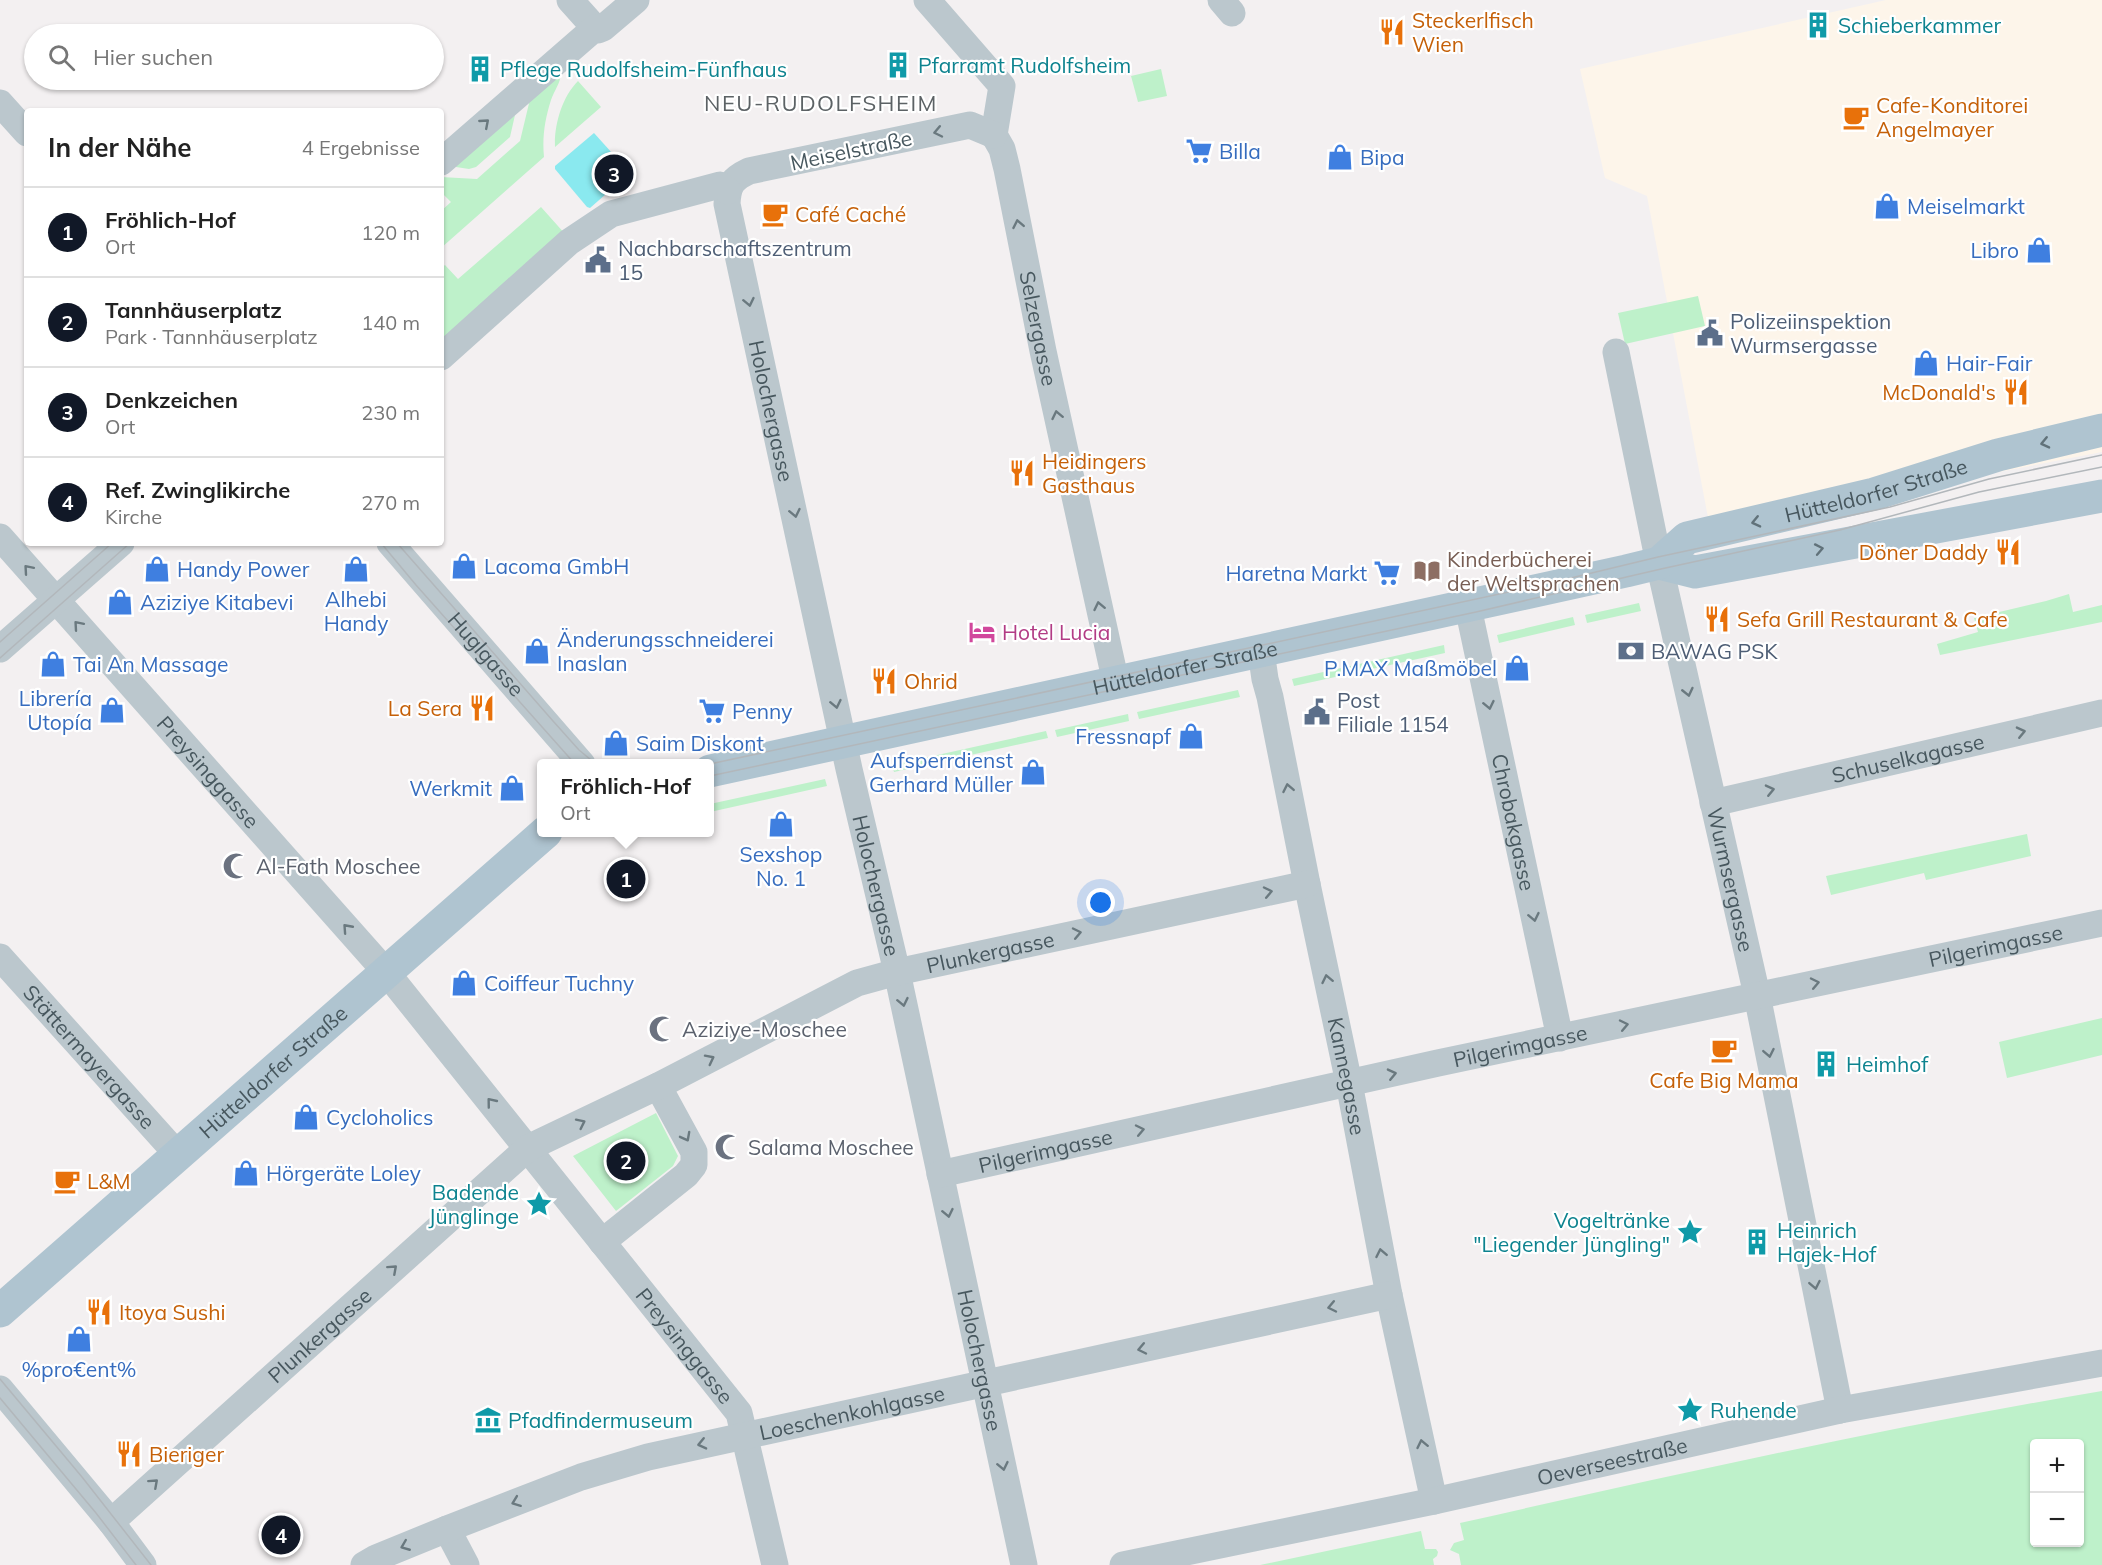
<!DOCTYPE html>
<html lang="de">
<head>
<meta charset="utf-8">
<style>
	:root { --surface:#fff; --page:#f6f6f6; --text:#222; --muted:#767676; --line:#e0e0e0; --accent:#111827 }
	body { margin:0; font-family:Mulish,sans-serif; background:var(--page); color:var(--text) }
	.controls { position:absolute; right:18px; bottom:18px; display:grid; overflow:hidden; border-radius:6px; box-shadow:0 2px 4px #0004 }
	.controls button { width:54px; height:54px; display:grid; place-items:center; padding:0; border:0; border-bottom:2px solid var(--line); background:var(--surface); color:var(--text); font:30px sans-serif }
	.you { position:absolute; left:1101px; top:903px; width:21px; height:21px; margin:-15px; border:4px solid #fff; border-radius:50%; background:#1a73e8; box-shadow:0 0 0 9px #1a73e833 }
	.badge { display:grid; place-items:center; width:39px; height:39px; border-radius:50%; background:var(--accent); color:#fff; font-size:20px; font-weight:700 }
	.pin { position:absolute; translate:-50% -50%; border:3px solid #fff; box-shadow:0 2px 6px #0006 }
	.popup { position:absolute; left:537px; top:759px; width:177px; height:78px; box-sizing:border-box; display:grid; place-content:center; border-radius:6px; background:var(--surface); filter:drop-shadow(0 2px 4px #0005); font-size:20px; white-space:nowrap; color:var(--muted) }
	.popup b { font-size:22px; color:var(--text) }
	.popup::after { content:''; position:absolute; left:50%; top:100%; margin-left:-12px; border:12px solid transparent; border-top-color:var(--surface) }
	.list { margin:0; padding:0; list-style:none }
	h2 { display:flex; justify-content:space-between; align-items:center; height:78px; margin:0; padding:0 24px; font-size:26px }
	h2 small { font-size:20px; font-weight:400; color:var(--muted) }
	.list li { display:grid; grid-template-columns:39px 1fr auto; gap:18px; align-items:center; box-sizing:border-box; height:90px; padding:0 24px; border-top:2px solid var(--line) }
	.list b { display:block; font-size:22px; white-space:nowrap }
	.list p { margin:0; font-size:20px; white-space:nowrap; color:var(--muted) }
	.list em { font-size:20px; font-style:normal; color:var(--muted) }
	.icon { flex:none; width:33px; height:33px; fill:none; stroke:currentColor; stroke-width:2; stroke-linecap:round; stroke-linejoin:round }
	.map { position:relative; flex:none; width:2102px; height:1565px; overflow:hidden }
	.search { position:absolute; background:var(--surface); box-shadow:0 2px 4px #0004; left:24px; top:24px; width:420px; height:66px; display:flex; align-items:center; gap:15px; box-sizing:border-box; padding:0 21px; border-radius:33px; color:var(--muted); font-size:22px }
	.panel { position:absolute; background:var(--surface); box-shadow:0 2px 4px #0004; left:24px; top:108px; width:420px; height:438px; border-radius:6px }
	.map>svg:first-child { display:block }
	.commercial { fill:#fdf5ea }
	.green { fill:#bef1ca; fill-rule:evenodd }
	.water { fill:#8ae9ef }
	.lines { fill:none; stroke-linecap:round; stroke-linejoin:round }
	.minor { stroke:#bbc7cd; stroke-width:27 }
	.major { stroke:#afc4d0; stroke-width:33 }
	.tram { stroke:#b2b7bb; stroke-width:1.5 }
	.oneway { stroke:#6a797f }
	.oneway2 { stroke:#61727a }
	.labels { text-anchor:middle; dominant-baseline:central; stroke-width:4.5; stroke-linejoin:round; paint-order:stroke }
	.food-label { font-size:21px; fill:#c56008; stroke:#fff; text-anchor:start }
	.culture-label { font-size:21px; fill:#0d838f; stroke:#fff; text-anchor:start }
	.street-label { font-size:21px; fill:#47575e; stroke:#fff }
	.shop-label { font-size:21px; fill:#366cbe; stroke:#fff; text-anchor:start }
	.service-label { font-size:21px; fill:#4e5e75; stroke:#fff; text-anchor:start }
	.education-label { font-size:21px; fill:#785e54; stroke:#fff; text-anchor:start }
	.hotel-label { font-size:21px; fill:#b23c85; stroke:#fff; text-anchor:start }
	.worship-label { font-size:21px; fill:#5b616d; stroke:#fff; text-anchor:start }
	.neighbourhood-label { font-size:22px; letter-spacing:1.5px; fill:#5c6265; stroke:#fff }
</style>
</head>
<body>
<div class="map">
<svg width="2102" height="1565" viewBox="0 0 2102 1565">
	<rect width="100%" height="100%" fill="#f3f0f1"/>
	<path class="commercial" d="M1886,0h216v452l-392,76 -63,-332 -42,-18 -25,-109z"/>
	<path class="green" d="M1161,69l6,27 -29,6 -7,-26z
		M561,73c0,9 -7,18 -10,27 -6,19 -9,37 -7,57l-103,91v-37l10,-9 -10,-10v-15l36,2 43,-38 11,-46z
		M578,81l23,26 -46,40c-1,-22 7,-50 23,-66z
		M515,115l-5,22 -34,30 -7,2 -13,-2 -1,-3z
		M541,207l25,28 -125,110v-77l4,-3 13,14z
		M1698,296l7,30 -80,18 -7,-31z
		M2069,594l4,18 29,-7v17l-162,33 -3,-11 41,-12 -4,-14 72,-17z
		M1639,603l2,8 -54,12 -2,-8z
		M1573,617l2,8 -76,18 -2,-8z
		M1444,645l1,8 -151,33 -2,-7z
		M1238,690l2,7 -101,22 -2,-7z
		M1128,714l1,7 -72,16 -2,-7z
		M1046,731l2,7 -154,34 -2,-7z
		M825,779l2,7 -117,26v-8z
		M2027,834l4,22 -105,24 -2,-7 -93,22 -5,-19z
		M2102,1018v37l-95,23 -8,-36z
		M656,1113l22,43 -5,10 -57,45 -43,-55z
		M2102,1391v174h-641l-2,-11 -9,-4 4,-7 10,-3 -4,-17c213,-48 427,-96 642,-132zM2034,1444h46v98h-46z
		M1421,1531l4,18h11l2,3 -1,4 -4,3 1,6h-174z"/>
	<path class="water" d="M594,133l36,40 -40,35 -3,-1 -32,-38v-3z"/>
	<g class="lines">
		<g class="minor">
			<path d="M570,0l25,28"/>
			<path id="s1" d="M927,0l75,86 -8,49 8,14 5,20 36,182 73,332"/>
			<path d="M1221,0l11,13"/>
			<path d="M0,103l27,30"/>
			<path id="s2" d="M994,135l-24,-10 -221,46c-17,8 -21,14 -22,33l122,565 48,203 127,593"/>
			<path d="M441,162l154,-134 3,2 5,-2 33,-28"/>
			<path id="s3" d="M1616,352l43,211 98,432 83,415"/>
			<path d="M441,357l128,-115 42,-28 109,-29 8,6"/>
			<path id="s4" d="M0,537l386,435 353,441 36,152"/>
			<path id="s5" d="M390,543l192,221"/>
			<path id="s6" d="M1468,607l92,431"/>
			<path d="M0,649l121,-106"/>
			<path id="s7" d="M1261,651l4,28 5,18 37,187 42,199 40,212 45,206"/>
			<path id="s8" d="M1713,803l389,-90"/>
			<path id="s9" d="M0,957l178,198"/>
			<path id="s10" d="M940,1174l498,-111 664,-140"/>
			<path d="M602,1242l84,-67 8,-10v-13l-36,-66"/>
			<path d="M0,1389l111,133 32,43"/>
			<path id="s11" d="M111,1522l417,-374 130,-62 199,-103 40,-11 410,-88"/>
			<path d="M447,1529l19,36"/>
			<path id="s12" d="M364,1565l12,-7 71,-29 134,-52 67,-20 741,-162"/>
			<path id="s13" d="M1123,1565l311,-64 406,-91 262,-47"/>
		</g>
		<g class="major">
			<path d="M1659,563l36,9 407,-76"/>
			<path id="s14" d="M710,771l916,-200 33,-8 28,-25 187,-44 124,-39 104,-25"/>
			<path id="s15" d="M0,1311l546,-479"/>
		</g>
		<path class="tram" d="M381,543l35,42 159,179
			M397,543l156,178 26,29 17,14
			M0,642l112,-99
			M0,658l130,-115
			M710,764l836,-180 112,-27 232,-50 99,-28 113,-24
			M710,776l766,-164 185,-43 179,-39 139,-38 123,-25
			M0,1379l82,98 69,88
			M0,1398l96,115 40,52"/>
	</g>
	<defs><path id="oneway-chevron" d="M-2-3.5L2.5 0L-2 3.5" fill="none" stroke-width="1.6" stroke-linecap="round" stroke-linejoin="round" transform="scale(1.5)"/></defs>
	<g class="oneway">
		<use href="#oneway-chevron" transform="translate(485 123) rotate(-41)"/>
		<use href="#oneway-chevron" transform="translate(938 132) rotate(168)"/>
		<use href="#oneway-chevron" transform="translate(1018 224) rotate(-101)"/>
		<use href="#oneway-chevron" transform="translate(749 302) rotate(78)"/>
		<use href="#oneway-chevron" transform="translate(1057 415) rotate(-102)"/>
		<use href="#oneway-chevron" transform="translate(795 513) rotate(78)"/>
		<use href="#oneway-chevron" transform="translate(28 569) rotate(-131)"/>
		<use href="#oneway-chevron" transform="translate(1099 606) rotate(-102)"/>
		<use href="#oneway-chevron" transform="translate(78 625) rotate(-131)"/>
		<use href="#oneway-chevron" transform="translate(1688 692) rotate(77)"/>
		<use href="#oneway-chevron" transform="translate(836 704) rotate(78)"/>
		<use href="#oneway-chevron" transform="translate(1489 705) rotate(78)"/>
		<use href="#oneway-chevron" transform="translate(2021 732) rotate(-13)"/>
		<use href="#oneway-chevron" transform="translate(1288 788) rotate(-101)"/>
		<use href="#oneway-chevron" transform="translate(1770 790) rotate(-13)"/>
		<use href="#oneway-chevron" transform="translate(1268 892) rotate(-12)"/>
		<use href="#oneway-chevron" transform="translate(1534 917) rotate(78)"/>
		<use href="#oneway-chevron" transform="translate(347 928) rotate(-132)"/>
		<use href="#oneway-chevron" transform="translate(1077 933) rotate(-12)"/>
		<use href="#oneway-chevron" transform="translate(1327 979) rotate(-102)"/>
		<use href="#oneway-chevron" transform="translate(1815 983) rotate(-12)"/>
		<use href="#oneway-chevron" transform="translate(903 1002) rotate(78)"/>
		<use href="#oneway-chevron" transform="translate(1624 1025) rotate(-12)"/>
		<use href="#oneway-chevron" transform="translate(1769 1053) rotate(79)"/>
		<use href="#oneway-chevron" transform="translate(710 1059) rotate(-27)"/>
		<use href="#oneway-chevron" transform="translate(1392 1074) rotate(-13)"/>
		<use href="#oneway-chevron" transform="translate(491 1102) rotate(-129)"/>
		<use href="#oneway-chevron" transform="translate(581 1123) rotate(-26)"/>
		<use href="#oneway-chevron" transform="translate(1140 1130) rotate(-12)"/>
		<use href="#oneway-chevron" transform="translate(686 1137) rotate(62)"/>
		<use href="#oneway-chevron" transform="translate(948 1213) rotate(78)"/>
		<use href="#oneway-chevron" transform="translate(1381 1253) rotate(-101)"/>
		<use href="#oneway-chevron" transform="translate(393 1269) rotate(-42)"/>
		<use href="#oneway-chevron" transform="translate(1815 1285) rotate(79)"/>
		<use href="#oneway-chevron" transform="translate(1332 1307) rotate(168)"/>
		<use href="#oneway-chevron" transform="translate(1142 1349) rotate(168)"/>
		<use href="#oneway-chevron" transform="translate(702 1444) rotate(167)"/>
		<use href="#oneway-chevron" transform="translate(1422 1444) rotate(-102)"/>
		<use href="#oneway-chevron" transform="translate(1003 1466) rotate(78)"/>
		<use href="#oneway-chevron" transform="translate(154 1483) rotate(-42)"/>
		<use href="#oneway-chevron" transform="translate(516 1502) rotate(159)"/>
		<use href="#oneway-chevron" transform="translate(405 1546) rotate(158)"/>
	</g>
	<g class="oneway2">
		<use href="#oneway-chevron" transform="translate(2045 443) rotate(167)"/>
		<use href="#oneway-chevron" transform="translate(1756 522) rotate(167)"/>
		<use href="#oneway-chevron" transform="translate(1819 549) rotate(-11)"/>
	</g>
	<defs>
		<g id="building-bare" transform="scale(2.07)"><path d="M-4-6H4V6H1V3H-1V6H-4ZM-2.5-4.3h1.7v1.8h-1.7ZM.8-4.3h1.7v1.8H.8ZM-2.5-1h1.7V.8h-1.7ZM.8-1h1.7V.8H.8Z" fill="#0f9aa8" stroke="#fff" stroke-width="2.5" paint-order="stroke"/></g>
		<g id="restaurant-bare" transform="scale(2.07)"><path d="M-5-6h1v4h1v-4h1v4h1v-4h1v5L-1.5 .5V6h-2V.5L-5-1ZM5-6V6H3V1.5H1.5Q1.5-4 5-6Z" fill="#e8710a" stroke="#fff" stroke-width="2.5" paint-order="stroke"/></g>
		<g id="cafe-bare" transform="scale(2.07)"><path d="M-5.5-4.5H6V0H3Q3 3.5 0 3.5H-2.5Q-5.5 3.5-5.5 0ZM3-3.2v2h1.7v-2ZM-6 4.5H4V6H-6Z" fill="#e8710a" stroke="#fff" stroke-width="2.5" paint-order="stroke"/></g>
		<g id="supermarket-bare" transform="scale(2.07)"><path d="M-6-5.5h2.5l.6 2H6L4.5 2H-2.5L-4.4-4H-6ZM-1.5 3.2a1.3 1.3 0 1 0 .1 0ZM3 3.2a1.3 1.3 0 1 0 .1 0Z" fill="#3f7fe0" stroke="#fff" stroke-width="2.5" paint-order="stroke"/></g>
		<g id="shop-bare" transform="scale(2.07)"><path d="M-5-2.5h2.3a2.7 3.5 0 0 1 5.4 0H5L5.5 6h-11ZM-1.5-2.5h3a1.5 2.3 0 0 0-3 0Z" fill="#3f7fe0" stroke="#fff" stroke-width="2.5" paint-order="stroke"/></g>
		<g id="civic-bare" transform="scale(2.07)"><path d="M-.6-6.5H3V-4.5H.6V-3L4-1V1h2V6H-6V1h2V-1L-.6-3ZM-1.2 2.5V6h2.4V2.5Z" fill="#5c6f8a" stroke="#fff" stroke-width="2.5" paint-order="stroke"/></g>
		<g id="library-bare" transform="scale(2.07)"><path d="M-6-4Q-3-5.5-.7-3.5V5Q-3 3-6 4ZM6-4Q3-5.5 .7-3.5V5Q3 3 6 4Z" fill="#8d6e63" stroke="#fff" stroke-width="2.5" paint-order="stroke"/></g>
		<g id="hotel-bare" transform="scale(2.07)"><path d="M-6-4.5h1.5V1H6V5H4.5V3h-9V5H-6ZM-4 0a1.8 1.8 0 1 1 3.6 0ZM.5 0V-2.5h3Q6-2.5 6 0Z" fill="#d1479c" stroke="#fff" stroke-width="2.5" paint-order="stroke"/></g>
		<g id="bank-bare" transform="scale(2.07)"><path d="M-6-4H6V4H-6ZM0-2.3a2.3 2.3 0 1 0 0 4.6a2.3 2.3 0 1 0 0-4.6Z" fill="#5c6f8a" stroke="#fff" stroke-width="2.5" paint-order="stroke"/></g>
		<g id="mosque-bare" transform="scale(2.07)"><path d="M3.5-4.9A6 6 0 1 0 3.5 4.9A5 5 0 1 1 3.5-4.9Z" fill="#6b7280" stroke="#fff" stroke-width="2.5" paint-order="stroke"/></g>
		<g id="sight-bare" transform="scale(2.07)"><path d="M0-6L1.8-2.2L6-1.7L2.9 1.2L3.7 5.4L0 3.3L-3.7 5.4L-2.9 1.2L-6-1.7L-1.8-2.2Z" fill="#0f9aa8" stroke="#fff" stroke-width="2.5" paint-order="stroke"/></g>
		<g id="museum-bare" transform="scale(2.07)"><path d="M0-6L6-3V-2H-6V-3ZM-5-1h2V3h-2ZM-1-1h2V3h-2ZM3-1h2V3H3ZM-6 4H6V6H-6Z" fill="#0f9aa8" stroke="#fff" stroke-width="2.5" paint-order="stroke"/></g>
	</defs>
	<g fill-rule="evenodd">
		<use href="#building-bare" x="1818" y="25"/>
		<use href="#restaurant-bare" x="1392" y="32"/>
		<use href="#building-bare" x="898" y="65"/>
		<use href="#building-bare" x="480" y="69"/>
		<use href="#cafe-bare" x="1856" y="117"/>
		<use href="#supermarket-bare" x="1199" y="151"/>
		<use href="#shop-bare" x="1340" y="157"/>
		<use href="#shop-bare" x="1887" y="206"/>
		<use href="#cafe-bare" x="775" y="214"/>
		<use href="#shop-bare" x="2039" y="250"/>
		<use href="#civic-bare" x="598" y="260"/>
		<use href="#civic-bare" x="1710" y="333"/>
		<use href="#shop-bare" x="1926" y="363"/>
		<use href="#restaurant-bare" x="2016" y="392"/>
		<use href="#restaurant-bare" x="1022" y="473"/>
		<use href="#restaurant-bare" x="2008" y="552"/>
		<use href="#shop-bare" x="464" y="566"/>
		<use href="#shop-bare" x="157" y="569"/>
		<use href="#shop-bare" x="356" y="569"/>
		<use href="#library-bare" x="1427" y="571"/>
		<use href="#supermarket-bare" x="1387" y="573"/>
		<use href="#shop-bare" x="120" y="602"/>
		<use href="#restaurant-bare" x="1717" y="619"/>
		<use href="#hotel-bare" x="982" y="632"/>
		<use href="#shop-bare" x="537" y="651"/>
		<use href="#bank-bare" x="1631" y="651"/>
		<use href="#shop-bare" x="53" y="664"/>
		<use href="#shop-bare" x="1517" y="668"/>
		<use href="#restaurant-bare" x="884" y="681"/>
		<use href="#restaurant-bare" x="482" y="708"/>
		<use href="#shop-bare" x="112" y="710"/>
		<use href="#supermarket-bare" x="712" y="711"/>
		<use href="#civic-bare" x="1317" y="712"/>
		<use href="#shop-bare" x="1191" y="736"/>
		<use href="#shop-bare" x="616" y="743"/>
		<use href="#shop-bare" x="1033" y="772"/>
		<use href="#shop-bare" x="512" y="788"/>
		<use href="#shop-bare" x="781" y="824"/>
		<use href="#mosque-bare" x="236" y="866"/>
		<use href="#shop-bare" x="464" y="983"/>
		<use href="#mosque-bare" x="662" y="1029"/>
		<use href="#cafe-bare" x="1724" y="1050"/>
		<use href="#building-bare" x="1826" y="1064"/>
		<use href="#shop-bare" x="306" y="1117"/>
		<use href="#mosque-bare" x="728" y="1147"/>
		<use href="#shop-bare" x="246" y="1173"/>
		<use href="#cafe-bare" x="67" y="1181"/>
		<use href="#sight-bare" x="539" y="1204"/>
		<use href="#sight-bare" x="1690" y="1232"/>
		<use href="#building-bare" x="1757" y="1242"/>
		<use href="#restaurant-bare" x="99" y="1312"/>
		<use href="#shop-bare" x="79" y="1339"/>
		<use href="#sight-bare" x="1690" y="1410"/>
		<use href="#museum-bare" x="488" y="1420"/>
		<use href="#restaurant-bare" x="129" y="1454"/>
	</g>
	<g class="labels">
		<g class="food-label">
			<text x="1412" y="20">Steckerlfisch<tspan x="1412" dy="24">Wien</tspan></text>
			<text x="1876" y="105">Cafe-Konditorei<tspan x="1876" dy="24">Angelmayer</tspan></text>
			<text x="795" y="214">Café Caché</text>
			<text x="1996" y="392" text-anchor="end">McDonald's</text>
			<text x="1042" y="461">Heidingers<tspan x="1042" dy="24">Gasthaus</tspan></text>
			<text x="1988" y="552" text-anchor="end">Döner Daddy</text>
			<text x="1737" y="619">Sefa Grill Restaurant &amp; Cafe</text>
			<text x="904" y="681">Ohrid</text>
			<text x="462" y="708" text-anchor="end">La Sera</text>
			<text x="1724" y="1080" text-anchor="middle">Cafe Big Mama</text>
			<text x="87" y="1181">L&amp;M</text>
			<text x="119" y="1312">Itoya Sushi</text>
			<text x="149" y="1454">Bieriger</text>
		</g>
		<g class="culture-label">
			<text x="1838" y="25">Schieberkammer</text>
			<text x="918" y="65">Pfarramt Rudolfsheim</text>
			<text x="500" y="69">Pflege Rudolfsheim-Fünfhaus</text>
			<text x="1846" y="1064">Heimhof</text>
			<text x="519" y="1192" text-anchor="end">Badende<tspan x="519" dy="24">Jünglinge</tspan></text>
			<text x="1670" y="1220" text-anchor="end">Vogeltränke<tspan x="1670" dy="24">"Liegender Jüngling"</tspan></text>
			<text x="1777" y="1230">Heinrich<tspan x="1777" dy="24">Hajek-Hof</tspan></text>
			<text x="1710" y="1410">Ruhende</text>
			<text x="508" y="1420">Pfadfindermuseum</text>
		</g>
		<g class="street-label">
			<text transform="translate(851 150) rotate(-12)">Meiselstraße</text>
			<text stroke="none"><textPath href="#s1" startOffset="363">Selzergasse</textPath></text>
			<text stroke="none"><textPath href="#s2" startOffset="506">Holochergasse</textPath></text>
			<text stroke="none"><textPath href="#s14" startOffset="1204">Hütteldorfer Straße</textPath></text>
			<text stroke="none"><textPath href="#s5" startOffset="147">Huglgasse</textPath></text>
			<text stroke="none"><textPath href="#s14" startOffset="486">Hütteldorfer Straße</textPath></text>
			<text stroke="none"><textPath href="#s8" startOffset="200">Schuselkagasse</textPath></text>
			<text stroke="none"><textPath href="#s4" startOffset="314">Preysinggasse</textPath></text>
			<text stroke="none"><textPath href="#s6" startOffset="220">Chrobakgasse</textPath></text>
			<text stroke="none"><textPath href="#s3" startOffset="540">Wurmsergasse</textPath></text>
			<text stroke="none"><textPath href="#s2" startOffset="992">Holochergasse</textPath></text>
			<text stroke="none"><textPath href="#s10" startOffset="1080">Pilgerimgasse</textPath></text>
			<text stroke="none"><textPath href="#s11" startOffset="1065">Plunkergasse</textPath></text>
			<text stroke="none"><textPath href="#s10" startOffset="594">Pilgerimgasse</textPath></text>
			<text stroke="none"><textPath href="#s9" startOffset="134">Stättermayergasse</textPath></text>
			<text stroke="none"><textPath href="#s15" startOffset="363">Hütteldorfer Straße</textPath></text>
			<text stroke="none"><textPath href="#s7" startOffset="434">Kannegasse</textPath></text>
			<text stroke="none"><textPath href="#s10" startOffset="108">Pilgerimgasse</textPath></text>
			<text stroke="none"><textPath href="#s11" startOffset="280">Plunkergasse</textPath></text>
			<text stroke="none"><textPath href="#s4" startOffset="1060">Preysinggasse</textPath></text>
			<text stroke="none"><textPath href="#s2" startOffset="1478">Holochergasse</textPath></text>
			<text stroke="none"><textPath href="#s12" startOffset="513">Loeschenkohlgasse</textPath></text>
			<text stroke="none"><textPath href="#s13" startOffset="500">Oeverseestraße</textPath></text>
		</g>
		<g class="shop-label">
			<text x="1219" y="151">Billa</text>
			<text x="1360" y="157">Bipa</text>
			<text x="1907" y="206">Meiselmarkt</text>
			<text x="2019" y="250" text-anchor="end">Libro</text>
			<text x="1946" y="363">Hair-Fair</text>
			<text x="484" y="566">Lacoma GmbH</text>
			<text x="177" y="569">Handy Power</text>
			<text x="1367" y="573" text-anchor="end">Haretna Markt</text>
			<text x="356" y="599" text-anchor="middle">Alhebi<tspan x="356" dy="24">Handy</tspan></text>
			<text x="140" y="602">Aziziye Kitabevi</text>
			<text x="557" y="639">Änderungsschneiderei<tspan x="557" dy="24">Inaslan</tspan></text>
			<text x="73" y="664">Tai An Massage</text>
			<text x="1497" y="668" text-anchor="end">P.MAX Maßmöbel</text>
			<text x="92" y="698" text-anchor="end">Librería<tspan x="92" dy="24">Utopía</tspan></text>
			<text x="732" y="711">Penny</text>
			<text x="1171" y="736" text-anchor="end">Fressnapf</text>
			<text x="636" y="743">Saim Diskont</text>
			<text x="1013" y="760" text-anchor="end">Aufsperrdienst<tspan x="1013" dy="24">Gerhard Müller</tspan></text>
			<text x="492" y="788" text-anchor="end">Werkmit</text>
			<text x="781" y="854" text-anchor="middle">Sexshop<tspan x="781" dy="24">No. 1</tspan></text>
			<text x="484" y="983">Coiffeur Tuchny</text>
			<text x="326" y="1117">Cycloholics</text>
			<text x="266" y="1173">Hörgeräte Loley</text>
			<text x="79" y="1369" text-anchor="middle">%pro€ent%</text>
		</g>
		<g class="service-label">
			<text x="618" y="248">Nachbarschaftszentrum<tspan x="618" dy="24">15</tspan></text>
			<text x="1730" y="321">Polizeiinspektion<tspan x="1730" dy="24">Wurmsergasse</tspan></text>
			<text x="1651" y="651">BAWAG PSK</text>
			<text x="1337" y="700">Post<tspan x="1337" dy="24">Filiale 1154</tspan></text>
		</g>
		<g class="education-label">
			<text x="1447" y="559">Kinderbücherei<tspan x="1447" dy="24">der Weltsprachen</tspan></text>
		</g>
		<g class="hotel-label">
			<text x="1002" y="632">Hotel Lucia</text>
		</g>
		<g class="worship-label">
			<text x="256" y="866">Al-Fath Moschee</text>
			<text x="682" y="1029">Aziziye-Moschee</text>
			<text x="748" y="1147">Salama Moschee</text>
		</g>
		<g class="neighbourhood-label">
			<text x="821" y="103">NEU-RUDOLFSHEIM</text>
		</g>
	</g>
</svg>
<div class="controls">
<button>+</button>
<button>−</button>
</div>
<div class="you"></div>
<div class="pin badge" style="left:626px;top:879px">1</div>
<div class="popup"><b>Fröhlich-Hof</b>Ort</div>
<div class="pin badge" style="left:626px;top:1161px">2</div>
<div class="pin badge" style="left:614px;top:174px">3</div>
<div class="pin badge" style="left:281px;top:1535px">4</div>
<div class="search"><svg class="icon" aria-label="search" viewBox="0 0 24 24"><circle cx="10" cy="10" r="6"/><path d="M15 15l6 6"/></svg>Hier suchen</div>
<section class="panel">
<h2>In der Nähe<small>4 Ergebnisse</small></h2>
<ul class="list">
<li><span class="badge">1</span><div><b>Fröhlich-Hof</b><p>Ort</p></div><em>120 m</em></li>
<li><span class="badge">2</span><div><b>Tannhäuserplatz</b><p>Park · Tannhäuserplatz</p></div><em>140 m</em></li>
<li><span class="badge">3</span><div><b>Denkzeichen</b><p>Ort</p></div><em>230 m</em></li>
<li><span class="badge">4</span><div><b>Ref. Zwinglikirche</b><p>Kirche</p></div><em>270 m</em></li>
</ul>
</section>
</div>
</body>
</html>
